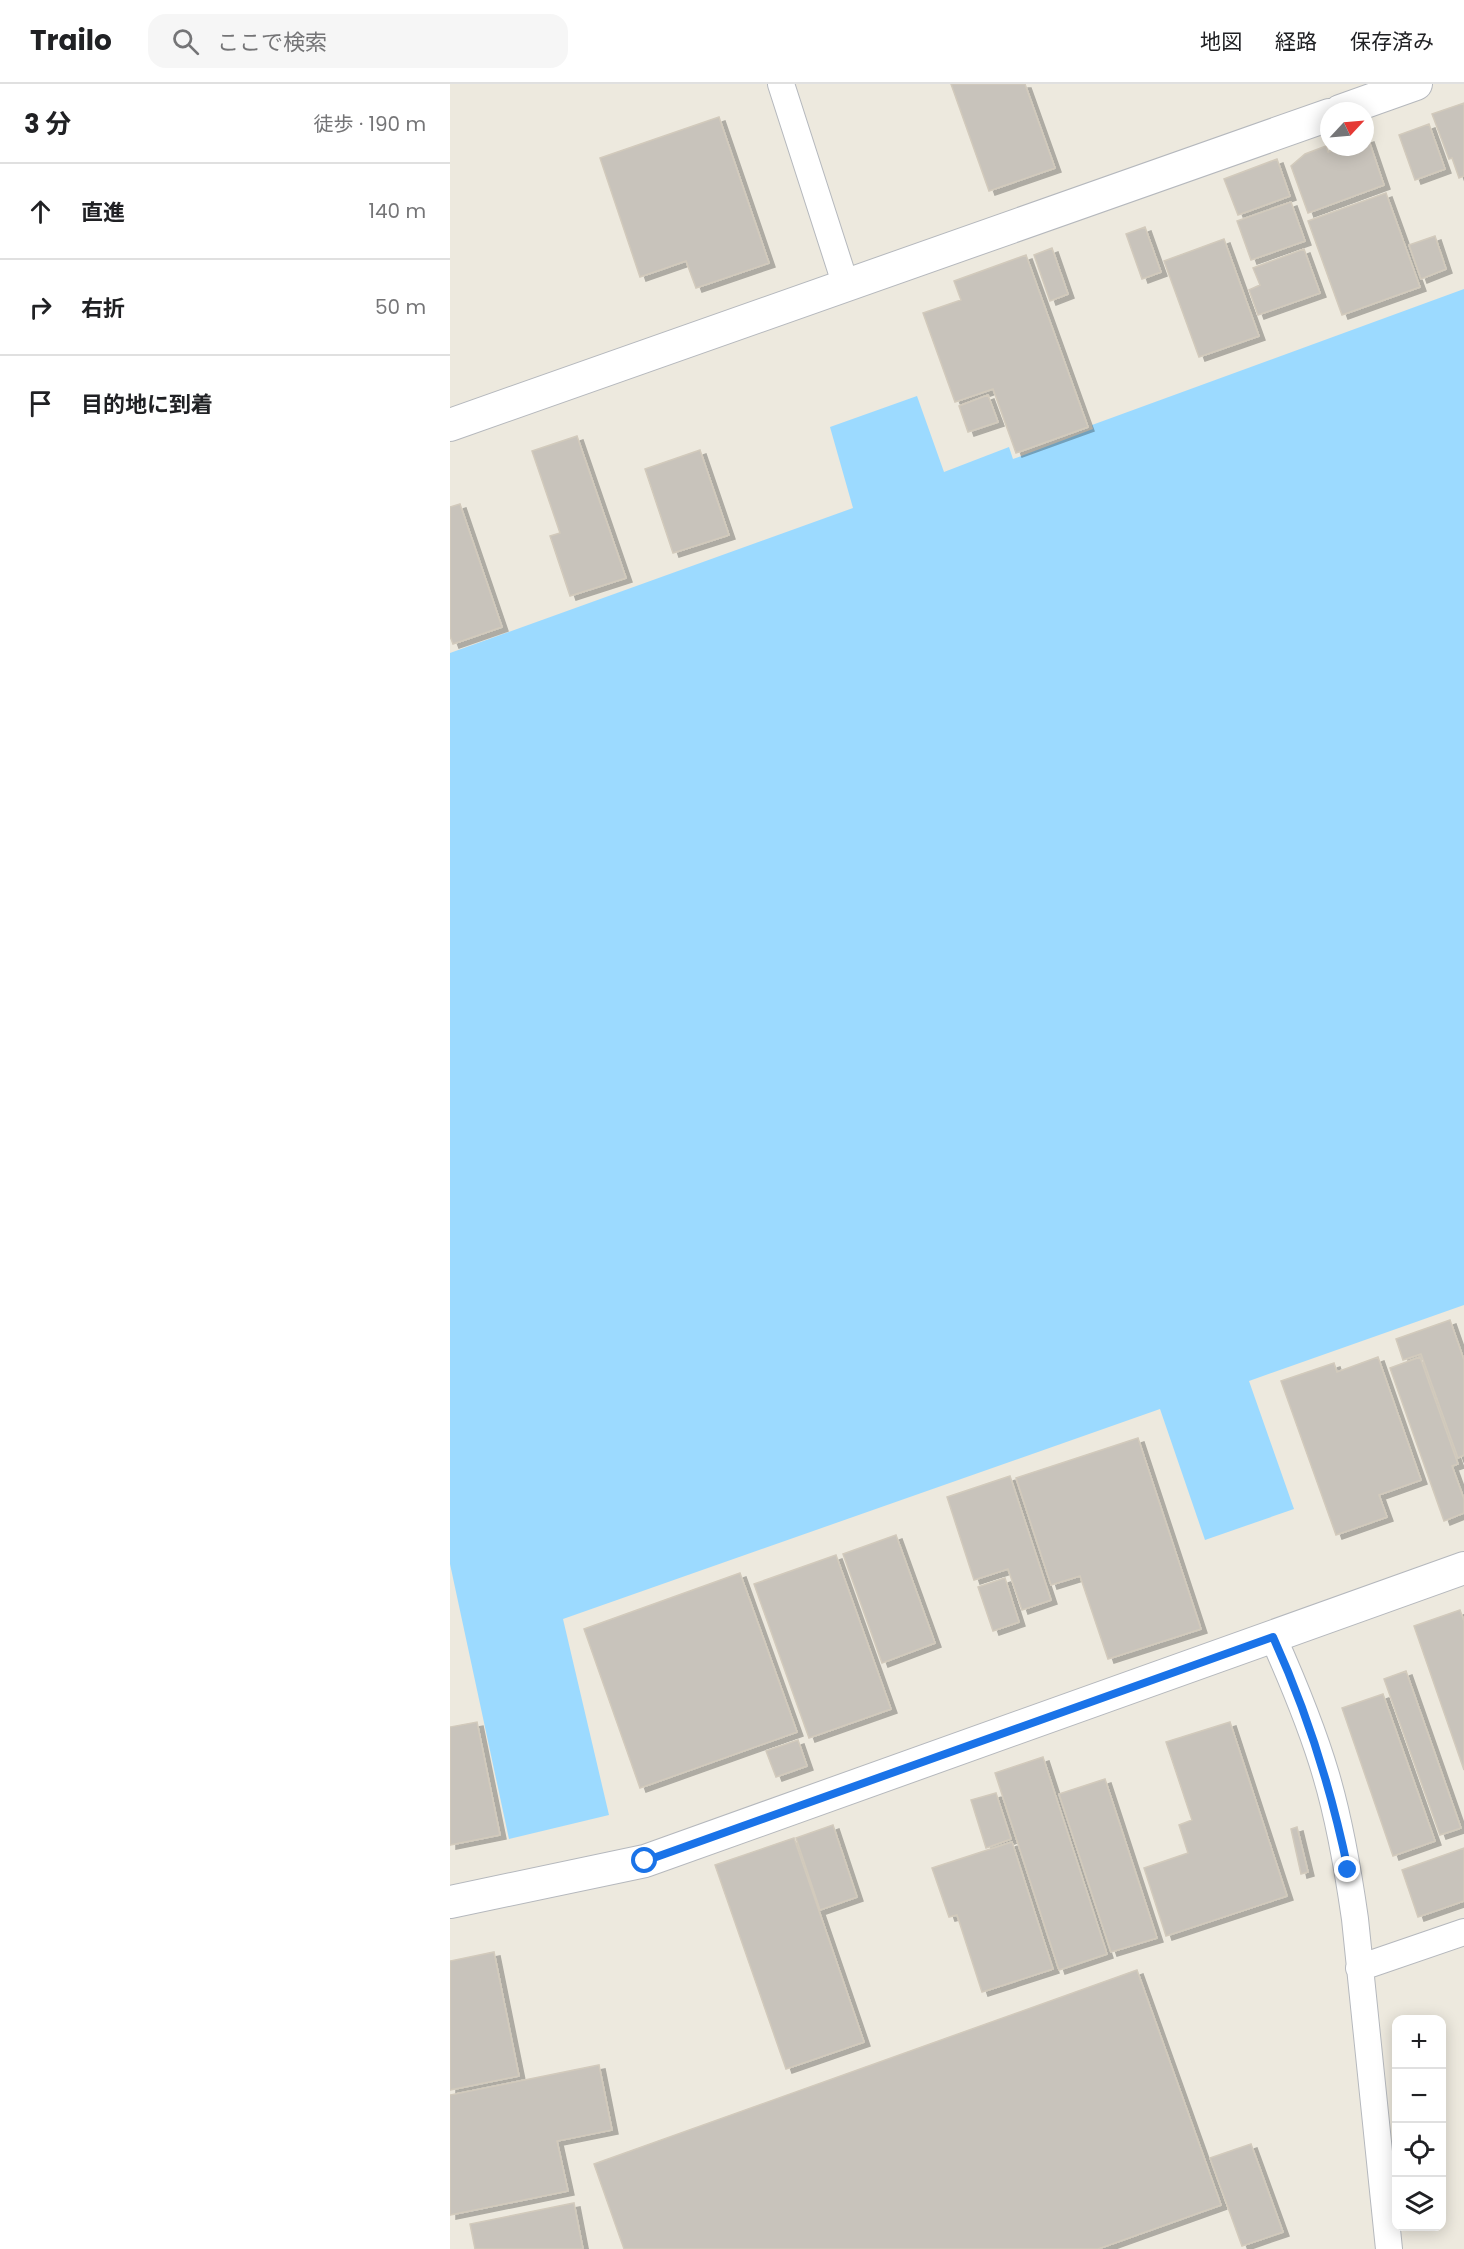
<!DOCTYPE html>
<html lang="ja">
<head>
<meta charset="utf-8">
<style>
	:root { --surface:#fff; --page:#f6f6f6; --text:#202124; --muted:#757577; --line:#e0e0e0 }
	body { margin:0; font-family:Poppins,"Noto Sans JP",sans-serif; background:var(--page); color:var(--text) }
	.controls { position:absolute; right:18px; bottom:18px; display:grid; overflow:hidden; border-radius:12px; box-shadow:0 3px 15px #0003 }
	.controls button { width:54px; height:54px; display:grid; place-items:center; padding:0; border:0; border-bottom:2px solid var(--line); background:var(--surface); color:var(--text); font:30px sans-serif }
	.compass { position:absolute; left:870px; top:18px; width:54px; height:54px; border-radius:50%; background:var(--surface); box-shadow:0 3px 15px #0003; rotate:64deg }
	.stop { position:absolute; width:18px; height:18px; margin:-14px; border:4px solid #1a73e8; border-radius:50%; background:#fff }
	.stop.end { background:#1a73e8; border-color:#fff; box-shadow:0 2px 6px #0008 }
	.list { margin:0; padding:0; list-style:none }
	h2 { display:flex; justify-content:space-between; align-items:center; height:78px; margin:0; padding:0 24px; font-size:26px }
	h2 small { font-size:20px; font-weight:400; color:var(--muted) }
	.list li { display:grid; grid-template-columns:39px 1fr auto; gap:18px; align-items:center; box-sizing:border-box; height:96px; padding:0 24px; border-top:2px solid var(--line) }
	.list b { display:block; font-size:22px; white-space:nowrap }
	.list em { font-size:20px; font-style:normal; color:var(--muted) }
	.icon { flex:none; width:33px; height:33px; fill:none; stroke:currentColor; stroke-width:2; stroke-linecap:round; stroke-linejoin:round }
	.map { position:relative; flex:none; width:1014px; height:2165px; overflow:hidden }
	header { display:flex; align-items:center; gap:36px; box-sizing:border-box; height:84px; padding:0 30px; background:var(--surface); border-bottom:2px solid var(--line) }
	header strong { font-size:28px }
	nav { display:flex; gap:33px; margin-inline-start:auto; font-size:21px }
	.search { width:420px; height:54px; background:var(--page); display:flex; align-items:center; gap:15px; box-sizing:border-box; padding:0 21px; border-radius:18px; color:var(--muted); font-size:22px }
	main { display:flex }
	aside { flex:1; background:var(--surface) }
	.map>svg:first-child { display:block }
	.water { fill:#9cdaff }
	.building { fill:#c8c3bb; stroke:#d2cabc; stroke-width:1.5; filter:url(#shadow) }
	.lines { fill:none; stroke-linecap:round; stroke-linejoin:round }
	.minor-casing { stroke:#b5b8bd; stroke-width:28 }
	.tertiary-casing { stroke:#b5b8bd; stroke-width:34 }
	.minor { stroke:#fff; stroke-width:26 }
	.tertiary { stroke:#fff; stroke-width:32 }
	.route { stroke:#1a73e8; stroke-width:8 }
</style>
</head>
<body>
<header>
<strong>Trailo</strong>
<div class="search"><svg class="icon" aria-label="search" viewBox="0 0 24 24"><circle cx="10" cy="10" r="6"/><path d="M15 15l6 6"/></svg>ここで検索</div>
<nav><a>地図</a><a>経路</a><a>保存済み</a></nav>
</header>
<main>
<aside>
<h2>3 分<small>徒歩 · 190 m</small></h2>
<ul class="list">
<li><svg class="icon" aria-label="ahead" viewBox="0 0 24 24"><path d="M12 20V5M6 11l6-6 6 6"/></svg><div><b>直進</b></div><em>140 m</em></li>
<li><svg class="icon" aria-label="right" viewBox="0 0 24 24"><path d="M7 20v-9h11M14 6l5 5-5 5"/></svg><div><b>右折</b></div><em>50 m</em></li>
<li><svg class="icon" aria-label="arrive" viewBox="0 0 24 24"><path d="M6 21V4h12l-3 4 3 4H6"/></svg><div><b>目的地に到着</b></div></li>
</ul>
</aside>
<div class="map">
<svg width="1014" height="2165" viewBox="0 0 1014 2165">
	<defs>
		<filter id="shadow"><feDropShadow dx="6" dy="4" stdDeviation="0" flood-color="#0004"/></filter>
	</defs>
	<rect width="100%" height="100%" fill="#ede9de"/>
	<path class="water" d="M1014,205v1016l-215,76 45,128 -89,31 -45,-131 -597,210 46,196 -100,24 -59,-275v-911l403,-145 -23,-81 87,-31 27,76 65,-25 4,12 80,-30 -1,-4z"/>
	<path class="building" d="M501,0h74l30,84 -66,23z
		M1014,19v73l-5,2 -7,-20 -3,1 -17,-45z
		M269,33l50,146 -73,25 -10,-27 -46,16 -40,-119z
		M979,40l16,45 -30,11 -16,-45z
		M918,54l16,47 -76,28 -17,-47 14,-12 21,-8 2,6 15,-5h22v-8z
		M827,75l13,37 -52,19 -14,-36z
		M936,109l34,94 -78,28 -34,-94z
		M841,118l14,39 -54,19 -14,-39z
		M695,143l16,45 -19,7 -16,-45z
		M985,152l11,33 -25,10 -12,-34z
		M774,155l35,97 -60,21 -35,-96z
		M602,164l16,46 -18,7 -16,-46z
		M854,165l16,44 -62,22 -9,-25 11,-5 -7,-17z
		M576,171l62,172 -72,26 -23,-64 -38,13 -32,-89 38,-13 -7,-19z
		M538,311l10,27 -30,10 -9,-26z
		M127,352l49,142 -56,18 -20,-60 10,-3 -28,-82z
		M250,366l29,85 -56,18 -28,-84z
		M10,420l42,123 -49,17 -3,-8v-129z
		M1000,1236l14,40v95l-6,3 -37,-104 -18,6 -7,-21z
		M928,1273l43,123 -42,15 8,22 -51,18 -55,-154 53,-18 3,9z
		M970,1273l38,107 -6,2 12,33v14l-20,8 -54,-153z
		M688,1354l63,191 -93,30 -28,-83 -29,9 -35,-107z
		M560,1392l41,124 -29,10 -14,-41 -34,11 -27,-83z
		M446,1451l39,108 -53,20 -39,-109z
		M386,1471l55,154 -82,29 -55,-154z
		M290,1489l57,159 -157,56 -56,-159z
		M555,1494l14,44 -26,9 -15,-44z
		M1010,1526l4,11v149l-50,-144z
		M956,1587l55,157 -21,7 -56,-156z
		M933,1610l52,147 -42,15 -51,-148z
		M27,1638l23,113 -50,10v-118z
		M780,1638l57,174 -121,40 -22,-68 44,-15 -9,-28 13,-5 -26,-78z
		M348,1656l9,26 -31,11 -10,-26z
		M593,1673l64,197 -48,16 -64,-197z
		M655,1695l52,159 -46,14 -52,-158z
		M546,1709l15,46 -25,9 -15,-48z
		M383,1741l24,72 -37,13 -24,-72z
		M847,1743l11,45 -7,2 -10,-45z
		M344,1754l70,204 -78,27 -71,-204z
		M562,1758l41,127 -71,23 -25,-77 -8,2 -17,-49z
		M1014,1764v53l-46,16 -16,-47z
		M44,1868l25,124 -69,14v-129z
		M687,1886l84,235 -123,44h-474l-30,-85z
		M149,1981l13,65 -55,11 11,50 -118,24v-120z
		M801,2060l32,88 -41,14 -32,-88z
		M124,2119l9,46h-108l-5,-25z"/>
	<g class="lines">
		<g class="minor-casing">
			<path id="minor" d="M331,0l65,202
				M823,1553c20,45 39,90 53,138 14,47 22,95 29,144l34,330
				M909,1884l105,-36"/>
		</g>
		<g class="tertiary-casing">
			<path id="tertiary" d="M890,27l76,-27
				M0,341l879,-310
				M0,1818l195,-41 819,-293"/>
		</g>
		<use href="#minor" class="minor"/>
		<use href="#tertiary" class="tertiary"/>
	</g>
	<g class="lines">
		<path class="route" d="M195,1777l628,-224c35,77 58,151 75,233"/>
	</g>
</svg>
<div class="controls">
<button>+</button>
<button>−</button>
<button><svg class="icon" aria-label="locate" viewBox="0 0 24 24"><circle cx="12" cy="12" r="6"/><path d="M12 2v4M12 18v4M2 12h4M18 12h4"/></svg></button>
<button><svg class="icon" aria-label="layers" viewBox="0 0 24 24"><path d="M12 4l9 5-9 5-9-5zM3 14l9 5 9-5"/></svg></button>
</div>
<svg class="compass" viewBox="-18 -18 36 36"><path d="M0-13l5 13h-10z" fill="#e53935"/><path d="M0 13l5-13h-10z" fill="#757577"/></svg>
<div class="stop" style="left:195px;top:1777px"></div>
<div class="stop end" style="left:898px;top:1786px"></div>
</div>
</main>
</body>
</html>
